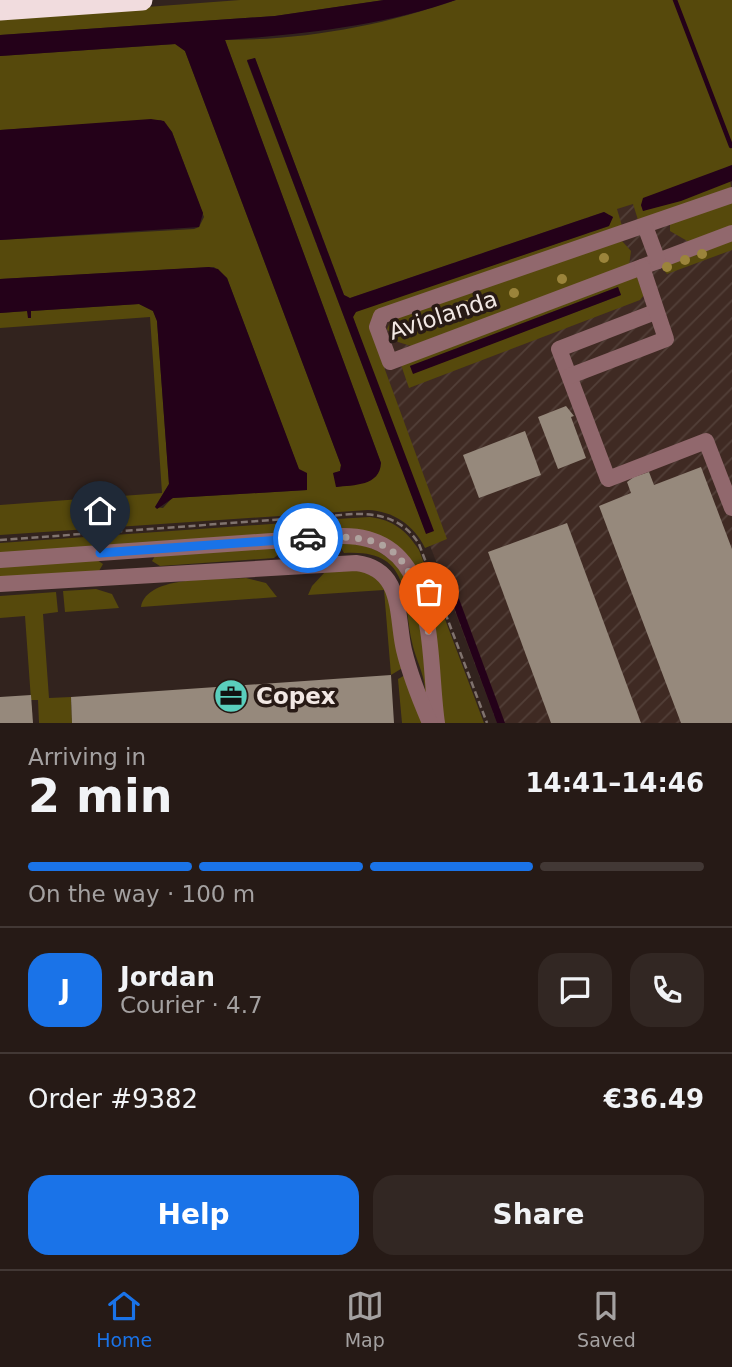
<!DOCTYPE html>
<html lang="en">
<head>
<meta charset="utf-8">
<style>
	body { margin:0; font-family:"DejaVu Sans",sans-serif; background:#322723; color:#f1f3f6; height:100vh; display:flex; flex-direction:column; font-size:26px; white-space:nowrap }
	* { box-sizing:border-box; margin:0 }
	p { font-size:23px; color:#a4a1a1 }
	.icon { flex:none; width:38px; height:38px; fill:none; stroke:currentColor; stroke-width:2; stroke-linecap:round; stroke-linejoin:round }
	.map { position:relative; height:723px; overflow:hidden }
	.sheet { display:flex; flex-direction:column; background:#261a16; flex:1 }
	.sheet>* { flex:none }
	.pin { position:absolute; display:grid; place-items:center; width:60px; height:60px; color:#fff; margin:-72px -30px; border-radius:50% 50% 50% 0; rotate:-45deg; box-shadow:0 0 7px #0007 }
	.pin .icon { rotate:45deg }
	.courier { position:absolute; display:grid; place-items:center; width:70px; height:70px; margin:-35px; border:5px solid #1a73e8; border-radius:50%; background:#fff; color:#222; box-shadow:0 2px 9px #0007 }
	.overview em { font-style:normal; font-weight:600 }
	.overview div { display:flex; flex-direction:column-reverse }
	.overview { display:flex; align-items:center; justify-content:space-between; height:119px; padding:0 28px }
	h1 { font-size:46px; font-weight:600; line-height:52px }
	.bar { display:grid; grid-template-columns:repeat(4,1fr); gap:10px 7px; align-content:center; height:84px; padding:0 28px }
	.bar i { height:9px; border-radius:5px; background:#423835 }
	.bar .current { background:#1a73e8 }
	.bar p { grid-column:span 4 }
	.line { display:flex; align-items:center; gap:18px; padding:0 28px; border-top:2px solid #423835 }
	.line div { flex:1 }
	.round { display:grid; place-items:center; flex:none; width:74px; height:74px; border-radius:21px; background:#322723 }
	.action { display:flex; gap:14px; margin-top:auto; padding:14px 28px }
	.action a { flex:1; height:80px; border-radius:21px; background:#1a73e8; color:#fff; font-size:28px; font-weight:600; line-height:80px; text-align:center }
	.action a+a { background:#322723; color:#f1f3f6 }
	.tabs { display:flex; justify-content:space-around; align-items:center; height:98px; border-top:2px solid #423835; background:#261a16; font-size:19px; color:#a4a1a1 }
	.tabs a { display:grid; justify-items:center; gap:4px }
	.tabs .current { color:#1a73e8 }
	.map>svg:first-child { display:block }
</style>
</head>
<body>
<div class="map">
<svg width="732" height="723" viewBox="0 0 732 723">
	<defs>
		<pattern id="industrial-furrows" width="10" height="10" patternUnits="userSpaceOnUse" patternTransform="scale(1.75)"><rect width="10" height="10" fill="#3f2a23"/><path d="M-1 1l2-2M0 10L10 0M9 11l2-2" fill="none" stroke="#523f38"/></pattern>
	</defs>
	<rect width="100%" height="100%" fill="#32231e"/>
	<polygon fill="url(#industrial-furrows)" points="456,0 732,0 732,723 497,723 308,222 402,17"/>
	<g fill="#56490c" fill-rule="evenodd">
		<polygon points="240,0 384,0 275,16 0,35 0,18"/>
		<path d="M456 0H732V165L641 205 643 211 730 181 732 191 638 220 633 204 617 209 622 226 373 316 369 326 447 539 425 548C414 525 393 511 368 510L0 535V505L162 493 150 317 0 328V313L27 311 31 317V311L139 304 153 311 157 321 169 484 155 507 163 508 172 498 307 490V474L299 470 227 278 214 267 0 279V240L194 229 199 227 204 217 172 132 161 120 0 130V56L176 44 185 51 341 465 340 471 334 473 337 487 381 463 225 40C303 40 383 26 456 0ZM255 58 344 295 350 298 604 212 613 217 609 226 356 311 353 317 426 533 247 61Z"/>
		<polygon points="732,198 732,229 689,242 670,231 670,222"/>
		<polygon points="732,237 732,250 667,274 659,264"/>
		<polygon points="622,241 631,251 629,266 411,346 398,342 387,329 393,316"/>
		<path d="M636 274 644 295 640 300 409 388 400 362ZM618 287 621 295 413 373 410 366Z"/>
		<path d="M370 517C393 520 406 530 419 550L484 723H443L424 598 377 535 360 530 337 529 336 519Z"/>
		<polygon points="285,523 286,533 0,554 0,543"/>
		<path d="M344 543C427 546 422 642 431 705L425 699C427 677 416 662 412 642 402 594 411 549 344 553L340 546Z"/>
		<polygon points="274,548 279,554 274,558 160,566 152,561 155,556"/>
		<polygon points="97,560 103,564 99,571 0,578 0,567"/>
		<polygon points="366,570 386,587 404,667 391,675 384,590 308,595 312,586 325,572"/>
		<path d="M246 578 266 583 277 597 141 607C147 574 219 580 246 578Z"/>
		<polygon points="96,589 112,594 119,608 65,612 63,591"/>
		<polygon points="56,592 58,612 43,614 49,698 71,697 72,723 39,723 38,700 31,700 25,616 0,618 0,596"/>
		<polygon points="407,674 425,723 402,723 398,679"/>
	</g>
	<g fill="#240119">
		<path d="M384 0H456C381 26 304 34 225 40L381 463C380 486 354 485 336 487L333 473 340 471 341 465 185 51 175 44 0 56V35L275 16Z"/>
		<polygon points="255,58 344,295 350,298 604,212 613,217 609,226 356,312 353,317 434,531 426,534 247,60"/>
		<polygon points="151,119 164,121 172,132 203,213 199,227 0,240 0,130"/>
		<polygon points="732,165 732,181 681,201 643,211 641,205 643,198"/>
		<polygon points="209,267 218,269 227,278 299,469 307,473 307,490 173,498 157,509 155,507 169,484 157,321 153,311 139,304 31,311 31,318 28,318 27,311 0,313 0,279"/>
		<polygon points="618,287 621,295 413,374 410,366"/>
		<polygon points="455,588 505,723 497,723 448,591"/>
	</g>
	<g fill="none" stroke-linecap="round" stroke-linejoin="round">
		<polyline stroke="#240119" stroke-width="4.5" points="675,0 731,146"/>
	</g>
	<g fill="#96897c">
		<polygon points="566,406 574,416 571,417 586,458 558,469 538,417"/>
		<polygon points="525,431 541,475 479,498 463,455"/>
		<polygon points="701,467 732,549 732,723 681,723 599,506 631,493 627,482 634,477 649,472 654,485"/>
		<polygon points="567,523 641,723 551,723 488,552"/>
		<polygon points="391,675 394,723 72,723 71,697"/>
		<polygon points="31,695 33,723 0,723 0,697"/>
	</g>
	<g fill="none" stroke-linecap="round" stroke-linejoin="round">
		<path stroke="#80736e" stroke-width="2.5" stroke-dasharray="7 3.5" stroke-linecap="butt" d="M0 540 354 514C381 513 404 520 419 544L487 723"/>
		<g stroke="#91686d" stroke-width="16">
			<polyline points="732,195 381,316 377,327 390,362 732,233"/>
			<polyline points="645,226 658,261"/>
			<polyline points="655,312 559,349 608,479 706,441 732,508"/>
			<polyline points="570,376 666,339 642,267"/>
			<path d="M0 560 342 536C441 535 427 657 437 723"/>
			<path d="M0 584 356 563C404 569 396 616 404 650 410 675 420 700 430 723"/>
		</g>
		<polyline stroke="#f1dcde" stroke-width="21" points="0,10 142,0"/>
	</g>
	<g fill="#9b843b">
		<circle cx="702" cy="254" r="5"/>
		<circle cx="604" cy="258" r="5"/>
		<circle cx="685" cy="260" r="5"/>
		<circle cx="667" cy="267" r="5"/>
		<circle cx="562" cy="279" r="5"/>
		<circle cx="514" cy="293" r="5"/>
		<circle cx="466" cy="305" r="5"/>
	</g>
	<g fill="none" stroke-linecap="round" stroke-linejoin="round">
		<path stroke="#afa39f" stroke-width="7" stroke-dasharray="0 12.6" d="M308 538C398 532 408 552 429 634"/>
		<polyline stroke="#1a73e8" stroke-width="9" points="100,553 308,538"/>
	</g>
	<defs>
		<g id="office-disc" transform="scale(1.75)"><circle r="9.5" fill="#5acebd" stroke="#281a15"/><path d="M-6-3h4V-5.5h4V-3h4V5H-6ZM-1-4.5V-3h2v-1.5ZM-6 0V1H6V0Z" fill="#111"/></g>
	</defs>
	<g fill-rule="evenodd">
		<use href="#office-disc" x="231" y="696"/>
	</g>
	<g text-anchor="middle" stroke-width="7" stroke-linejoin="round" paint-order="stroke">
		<g font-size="23" fill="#f2e8e4" stroke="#281a15">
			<text transform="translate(443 315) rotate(-18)" y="8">Aviolanda</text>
		</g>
		<g font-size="23" font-weight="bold" fill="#f2e8e4" stroke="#281a15" text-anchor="start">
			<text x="256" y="704">Copex</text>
		</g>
	</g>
</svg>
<div class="pin" style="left:429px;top:634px;background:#ea580c"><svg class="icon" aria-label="bag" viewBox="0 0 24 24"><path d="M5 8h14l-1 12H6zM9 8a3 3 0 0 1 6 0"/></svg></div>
<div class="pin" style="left:100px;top:553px;background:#1f2937"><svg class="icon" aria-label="home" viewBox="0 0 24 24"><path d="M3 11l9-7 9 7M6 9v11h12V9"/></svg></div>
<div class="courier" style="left:308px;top:538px"><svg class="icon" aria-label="car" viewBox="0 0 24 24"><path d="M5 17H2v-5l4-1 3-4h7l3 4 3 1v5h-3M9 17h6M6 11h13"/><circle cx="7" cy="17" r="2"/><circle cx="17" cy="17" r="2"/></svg></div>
</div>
<section class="sheet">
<div class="overview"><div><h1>2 min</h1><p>Arriving in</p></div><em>14:41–14:46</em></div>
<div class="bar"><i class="current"></i><i class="current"></i><i class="current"></i><i></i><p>On the way · 100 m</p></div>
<div class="line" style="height:126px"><b class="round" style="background:#1a73e8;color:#fff">J</b><div><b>Jordan</b><p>Courier · 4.7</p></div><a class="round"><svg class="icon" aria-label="chat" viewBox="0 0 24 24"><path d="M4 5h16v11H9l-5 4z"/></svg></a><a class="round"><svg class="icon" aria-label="phone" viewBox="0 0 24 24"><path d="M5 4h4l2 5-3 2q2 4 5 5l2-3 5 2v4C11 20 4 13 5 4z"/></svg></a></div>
<div class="line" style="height:91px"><div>Order #9382</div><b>€36.49</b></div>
<div class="action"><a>Help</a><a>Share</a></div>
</section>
<nav class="tabs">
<a class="current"><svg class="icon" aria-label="home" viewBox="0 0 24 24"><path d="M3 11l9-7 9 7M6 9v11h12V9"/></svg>Home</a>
<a><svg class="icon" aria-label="map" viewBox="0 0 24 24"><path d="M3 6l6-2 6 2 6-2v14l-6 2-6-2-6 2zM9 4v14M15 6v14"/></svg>Map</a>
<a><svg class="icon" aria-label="saved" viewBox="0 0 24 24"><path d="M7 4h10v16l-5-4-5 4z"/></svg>Saved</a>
</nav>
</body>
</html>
